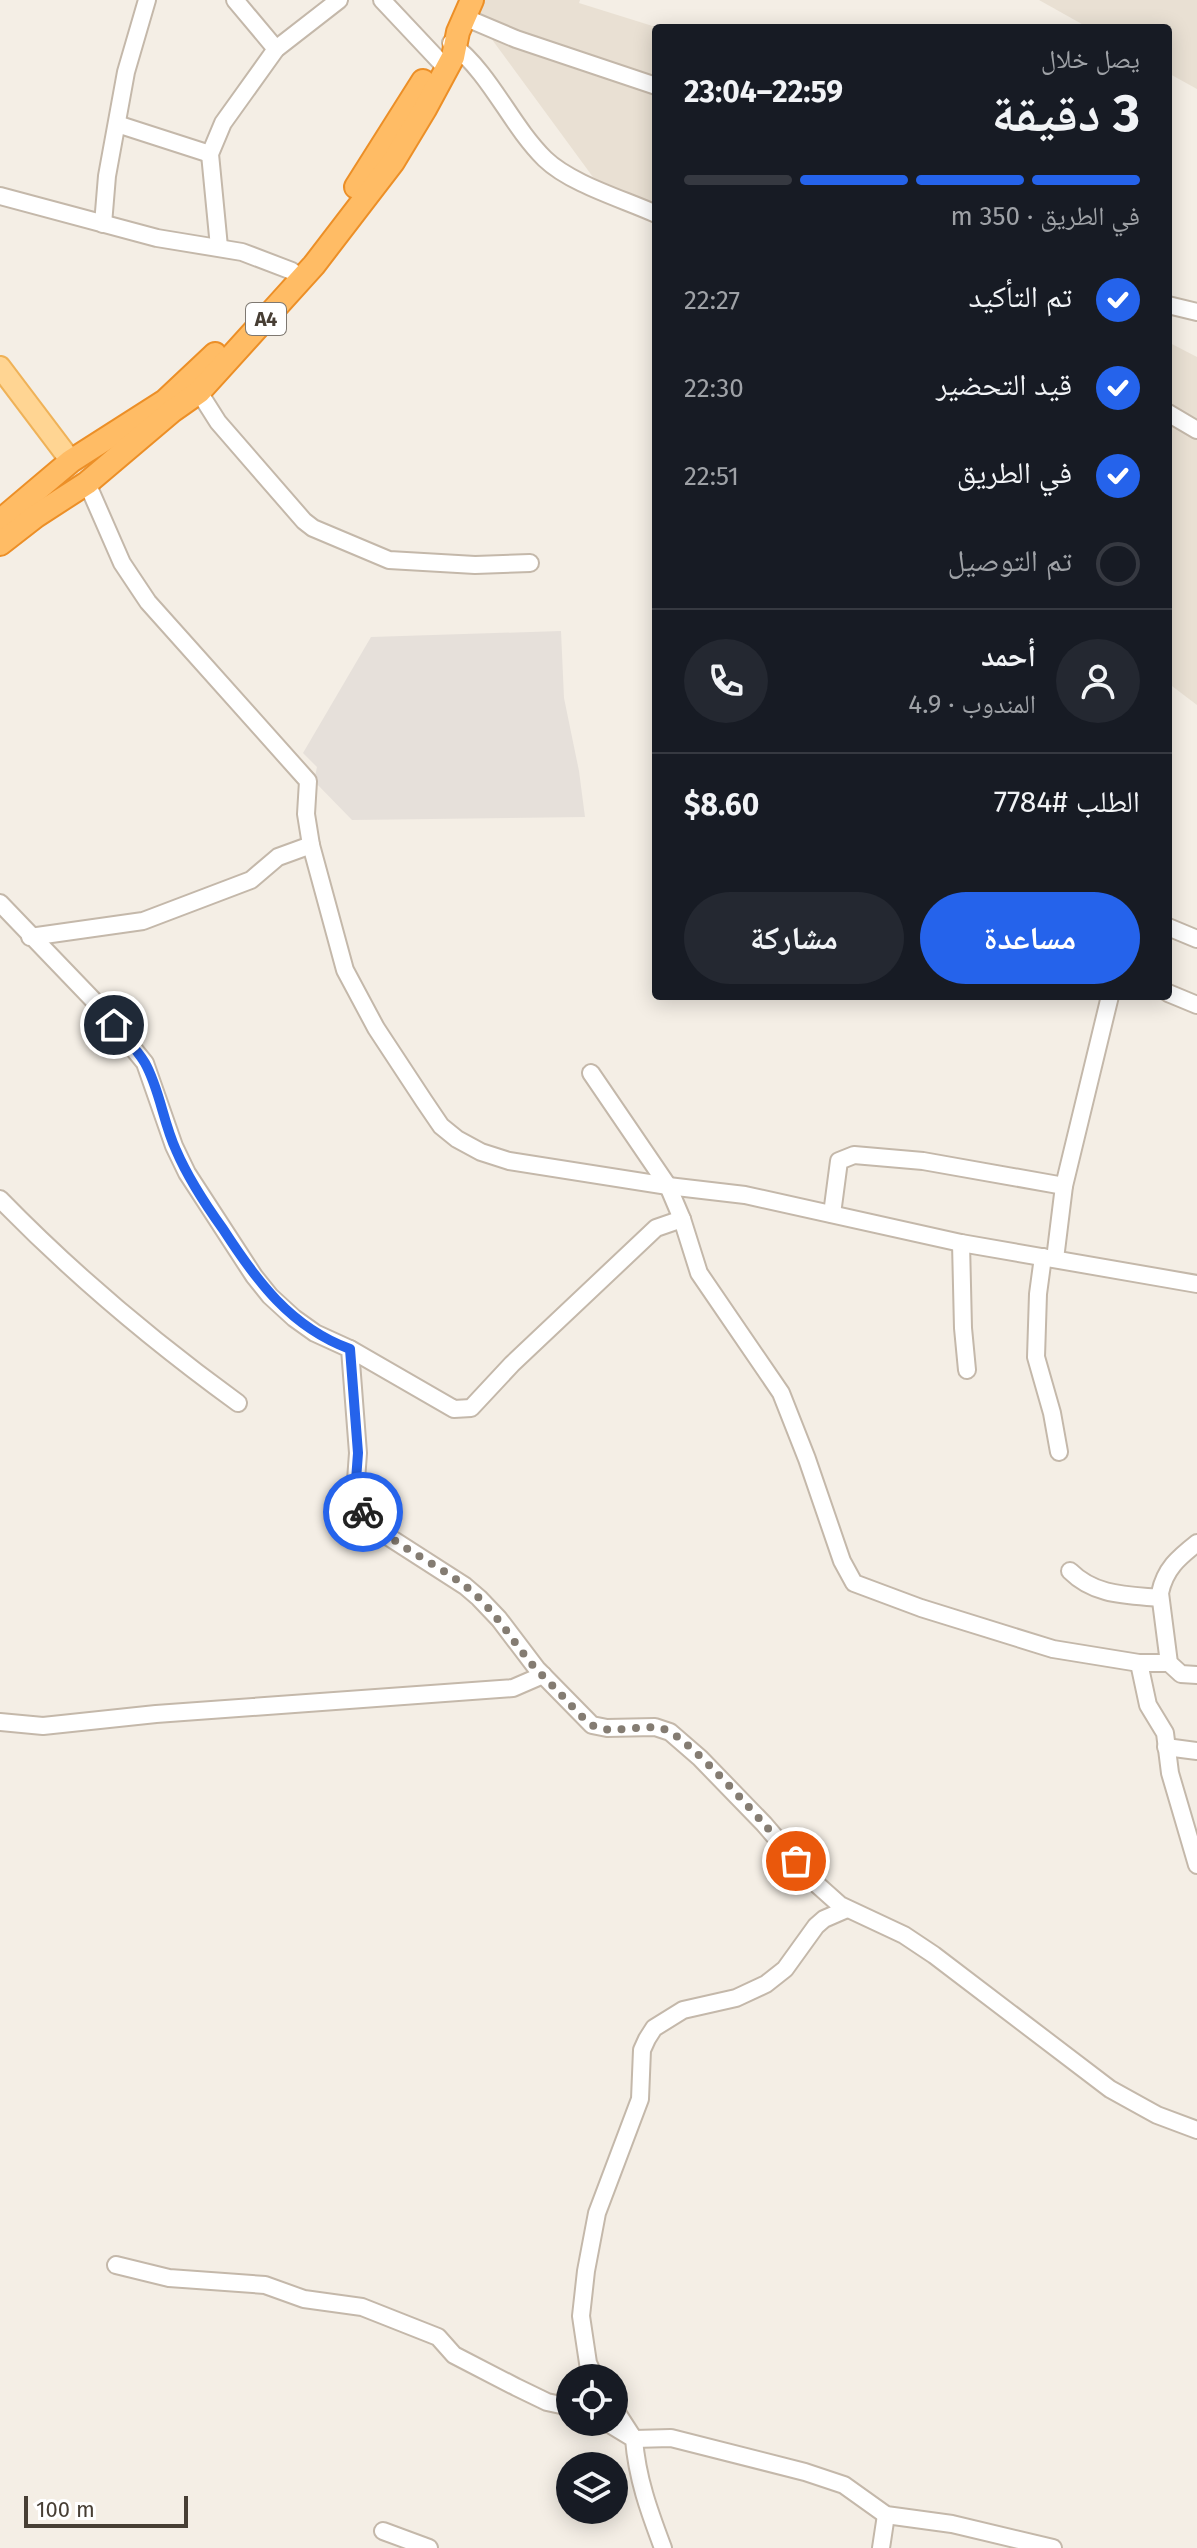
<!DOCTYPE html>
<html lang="ar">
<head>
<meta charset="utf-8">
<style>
	body { margin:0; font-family:"Fira Sans","Noto Naskh Arabic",sans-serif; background:#242831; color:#f1f3f6; direction:rtl; height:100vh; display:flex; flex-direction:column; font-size:30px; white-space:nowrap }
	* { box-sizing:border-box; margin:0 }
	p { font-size:26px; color:#9ea1a6 }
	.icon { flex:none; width:44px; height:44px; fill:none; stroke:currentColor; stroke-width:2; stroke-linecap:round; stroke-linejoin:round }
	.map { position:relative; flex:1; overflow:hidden; direction:ltr }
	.sheet { position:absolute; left:652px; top:24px; width:520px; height:976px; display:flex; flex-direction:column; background:#171b24; border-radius:8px; box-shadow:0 4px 20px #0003; direction:rtl }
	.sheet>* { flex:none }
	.tools { position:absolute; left:556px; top:2364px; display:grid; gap:16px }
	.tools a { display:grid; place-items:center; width:72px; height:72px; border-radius:50%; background:#171b24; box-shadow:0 4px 20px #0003; font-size:40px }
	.scale { position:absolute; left:24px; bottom:20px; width:164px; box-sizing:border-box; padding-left:8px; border:4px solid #473e34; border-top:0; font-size:22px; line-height:28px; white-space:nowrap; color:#473e34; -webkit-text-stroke:6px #fff; paint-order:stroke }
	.pin { position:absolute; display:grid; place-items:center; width:68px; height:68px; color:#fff; margin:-34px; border:4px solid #fff; border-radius:50%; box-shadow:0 2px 8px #0007 }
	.courier { position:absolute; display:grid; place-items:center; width:80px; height:80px; margin:-40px; border:6px solid #2563eb; border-radius:50%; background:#fff; color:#222; box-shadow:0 2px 10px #0007 }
	.headline em { font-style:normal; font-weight:700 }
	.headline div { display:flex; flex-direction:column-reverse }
	.headline { display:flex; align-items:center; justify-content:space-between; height:136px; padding:0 32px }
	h1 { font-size:52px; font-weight:700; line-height:60px }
	.bar { display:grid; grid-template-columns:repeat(4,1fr); gap:12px 8px; align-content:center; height:96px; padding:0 32px }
	.bar i { height:10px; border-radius:6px; background:#363941 }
	.bar .selected { background:#2563eb }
	.bar p { grid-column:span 4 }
	.line { display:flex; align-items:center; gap:20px; padding:0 32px; border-top:2px solid #363941 }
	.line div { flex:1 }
	.round { display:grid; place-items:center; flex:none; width:84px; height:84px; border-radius:42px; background:#242831 }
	ol { padding:0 32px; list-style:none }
	li { display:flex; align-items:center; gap:24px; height:88px }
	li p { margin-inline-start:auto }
	li .icon { padding:8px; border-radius:50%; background:#2563eb; color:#fff; stroke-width:4 }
	li:last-child { color:#9ea1a6 }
	li i { width:44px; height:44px; border:4px solid #363941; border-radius:50% }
	.primary-button { display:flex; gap:16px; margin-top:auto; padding:16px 32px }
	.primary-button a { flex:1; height:92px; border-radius:48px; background:#2563eb; color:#fff; font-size:32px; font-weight:700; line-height:92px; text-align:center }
	.primary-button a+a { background:#242831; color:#f1f3f6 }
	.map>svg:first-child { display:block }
</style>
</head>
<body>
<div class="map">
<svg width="1197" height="2548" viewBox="0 0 1197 2548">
	<rect width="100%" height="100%" fill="#f4eee5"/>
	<g fill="#e9e0d3">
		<polygon points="463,0 580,0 579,3 659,28 656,28 656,205 601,188"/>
		<polygon points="1039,0 1197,0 1197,89 1168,73 1168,28 1089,28"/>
		<polygon points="1168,342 1197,357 1197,705 1168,683"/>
	</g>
	<polygon fill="#e6e0da" points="561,631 564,698 579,771 585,817 352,820 314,781 317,767 303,753 371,637"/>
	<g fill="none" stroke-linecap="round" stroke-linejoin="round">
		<g stroke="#c4b8aa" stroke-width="20">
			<g id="minor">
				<polyline points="235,0 276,49"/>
				<polyline points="382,0 446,68"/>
				<polyline points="464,17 516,39 656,86"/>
				<path d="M451 43C492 75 509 123 545 159 571 184 623 199 656 214"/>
				<polyline points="117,124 210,154"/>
				<polyline points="0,196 157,238 242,252 292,271"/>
				<polyline points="103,224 107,176 126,72 147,0"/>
				<polyline points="219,247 210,154 223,123 276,49 339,0"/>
				<polyline points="1168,305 1197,312"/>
				<polyline points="199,392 218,422 304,521 313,528 389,560 475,565 530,563"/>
				<polyline points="1168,413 1197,430"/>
				<polyline points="87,483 122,563 148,602 308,781 306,814 311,845 345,970 376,1028 424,1101 441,1126 457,1139 481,1152 509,1161 668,1186 745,1195 961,1243 1197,1284"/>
				<polyline points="0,903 97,1004 145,1063 174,1146 187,1173 254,1276 270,1296 294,1318 315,1333 350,1349 358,1453 355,1494 359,1507 381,1532 465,1586 479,1598 499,1619 537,1669 592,1725 607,1728 655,1727 670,1732 700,1758 764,1824 812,1880 840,1905 904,1935 934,1955 1110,2089 1157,2115 1197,2130"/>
				<polyline points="1168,927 1197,939"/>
				<polyline points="30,937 143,921 251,880 278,857 311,845"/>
				<polyline points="1168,993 1197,1005"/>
				<polyline points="591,1073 668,1186 682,1219 699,1273 781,1393 807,1459 842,1561 854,1583 921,1608 1053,1649 1139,1663 1169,1663"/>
				<path d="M0 1199C72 1273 154 1342 238 1403"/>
				<polyline points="832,1214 839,1161 854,1155 923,1161 1064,1186"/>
				<polyline points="961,1243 963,1328 967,1370"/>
				<polyline points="1043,1257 1038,1294 1036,1357 1052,1413 1059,1452"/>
				<polyline points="1055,1259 1064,1186 1110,996"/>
				<polyline points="350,1349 454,1409 471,1408 512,1364 656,1228 682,1219"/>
				<path d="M1197 1543C1178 1558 1165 1569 1160 1593L1169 1663 1181 1674 1197 1675"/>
				<path d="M1070 1571C1095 1596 1127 1595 1160 1598"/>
				<polyline points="1139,1663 1148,1705 1165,1733 1170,1773 1197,1865"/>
				<polyline points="0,1722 43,1726 156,1714 513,1688 543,1675"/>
				<polyline points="1166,1747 1197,1751"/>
				<polyline points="116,2265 169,2278 265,2285 304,2299 362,2307 438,2337 454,2355 516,2387 547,2402 570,2407"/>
				<polyline points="595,2378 588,2363 581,2316 586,2271 597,2213 640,2099 642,2050 647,2039 654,2028 683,2010 736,1998 766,1984 785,1969 816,1926 824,1919 847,1909"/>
				<polyline points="614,2408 634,2439 671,2438 805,2472 844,2485 886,2515 952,2524 1053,2548"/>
				<path d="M606 2422 634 2439C637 2478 649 2511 663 2548"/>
				<polyline points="383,2531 429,2548"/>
				<polyline points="881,2548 886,2515"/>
			</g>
		</g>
		<g stroke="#efb258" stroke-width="24">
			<polyline id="major" points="0,367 71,461"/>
		</g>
		<g stroke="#ec8f27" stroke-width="26">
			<g id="highway">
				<polyline points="356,187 423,81"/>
				<polyline points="0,521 71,461 165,401 215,354"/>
				<polyline points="0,544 36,516 87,483 172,411 199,392 314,265 393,162 425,109 453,57 458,32 472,0"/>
			</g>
		</g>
		<use href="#minor" stroke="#fff" stroke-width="16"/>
		<use href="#major" stroke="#ffd593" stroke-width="20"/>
		<use href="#highway" stroke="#ffbc65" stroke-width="22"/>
	</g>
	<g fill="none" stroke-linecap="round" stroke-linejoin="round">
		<path stroke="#847c72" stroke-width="8" stroke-dasharray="0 14.4" d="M363 1512C395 1550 444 1564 479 1598 501 1620 516 1646 536 1669 546 1679 556 1689 566 1700 574 1708 582 1718 592 1725 608 1736 644 1723 664 1729 692 1739 774 1835 796 1861"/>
		<path stroke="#2563eb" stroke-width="10" d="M114 1025C124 1037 137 1049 145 1063 160 1090 163 1122 176 1150 188 1178 205 1204 223 1229 256 1280 290 1327 350 1349L358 1453 355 1494 363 1512"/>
	</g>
	<g text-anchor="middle" stroke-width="6" stroke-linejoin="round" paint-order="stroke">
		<rect fill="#fff" stroke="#7e7871" stroke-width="2" x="246" y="303" width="40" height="32" rx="6"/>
		<g font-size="20" font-weight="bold" fill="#473e34">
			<text x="266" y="326">A4</text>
		</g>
	</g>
</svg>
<div class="tools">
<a><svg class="icon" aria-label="locate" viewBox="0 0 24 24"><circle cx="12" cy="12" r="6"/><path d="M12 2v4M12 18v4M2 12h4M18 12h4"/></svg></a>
<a><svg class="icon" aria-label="layers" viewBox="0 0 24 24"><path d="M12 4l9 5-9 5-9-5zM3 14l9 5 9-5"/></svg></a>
</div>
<div class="scale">100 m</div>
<div class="pin" style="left:796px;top:1861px;background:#ea580c"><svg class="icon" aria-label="bag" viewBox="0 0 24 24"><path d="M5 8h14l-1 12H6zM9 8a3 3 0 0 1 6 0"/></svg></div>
<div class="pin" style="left:114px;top:1025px;background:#1f2937"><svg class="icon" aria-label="home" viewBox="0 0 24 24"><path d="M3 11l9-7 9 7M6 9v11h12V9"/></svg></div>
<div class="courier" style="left:363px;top:1512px"><svg class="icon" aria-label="bike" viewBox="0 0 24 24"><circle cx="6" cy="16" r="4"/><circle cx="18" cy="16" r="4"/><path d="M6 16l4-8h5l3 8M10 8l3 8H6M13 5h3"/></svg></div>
<section class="sheet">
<div class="headline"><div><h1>3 دقيقة</h1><p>يصل خلال</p></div><em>22:59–23:04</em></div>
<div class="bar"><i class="selected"></i><i class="selected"></i><i class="selected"></i><i></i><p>في الطريق · 350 m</p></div>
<ol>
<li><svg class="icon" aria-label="check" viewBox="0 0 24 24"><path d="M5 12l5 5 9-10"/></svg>تم التأكيد<p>22:27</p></li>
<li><svg class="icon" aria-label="check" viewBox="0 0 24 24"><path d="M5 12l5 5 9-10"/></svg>قيد التحضير<p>22:30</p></li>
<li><svg class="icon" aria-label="check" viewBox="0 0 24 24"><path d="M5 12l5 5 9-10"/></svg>في الطريق<p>22:51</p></li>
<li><i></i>تم التوصيل</li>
</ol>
<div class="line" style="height:144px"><a class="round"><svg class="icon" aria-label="person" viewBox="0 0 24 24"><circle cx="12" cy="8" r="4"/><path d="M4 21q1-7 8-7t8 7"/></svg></a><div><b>أحمد</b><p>المندوب · 4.9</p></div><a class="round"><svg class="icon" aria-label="phone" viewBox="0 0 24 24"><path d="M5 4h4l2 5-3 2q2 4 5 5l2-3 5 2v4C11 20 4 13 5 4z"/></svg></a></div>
<div class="line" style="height:104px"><div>الطلب #7784</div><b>$8.60</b></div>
<div class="primary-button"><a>مساعدة</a><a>مشاركة</a></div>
</section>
</div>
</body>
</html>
